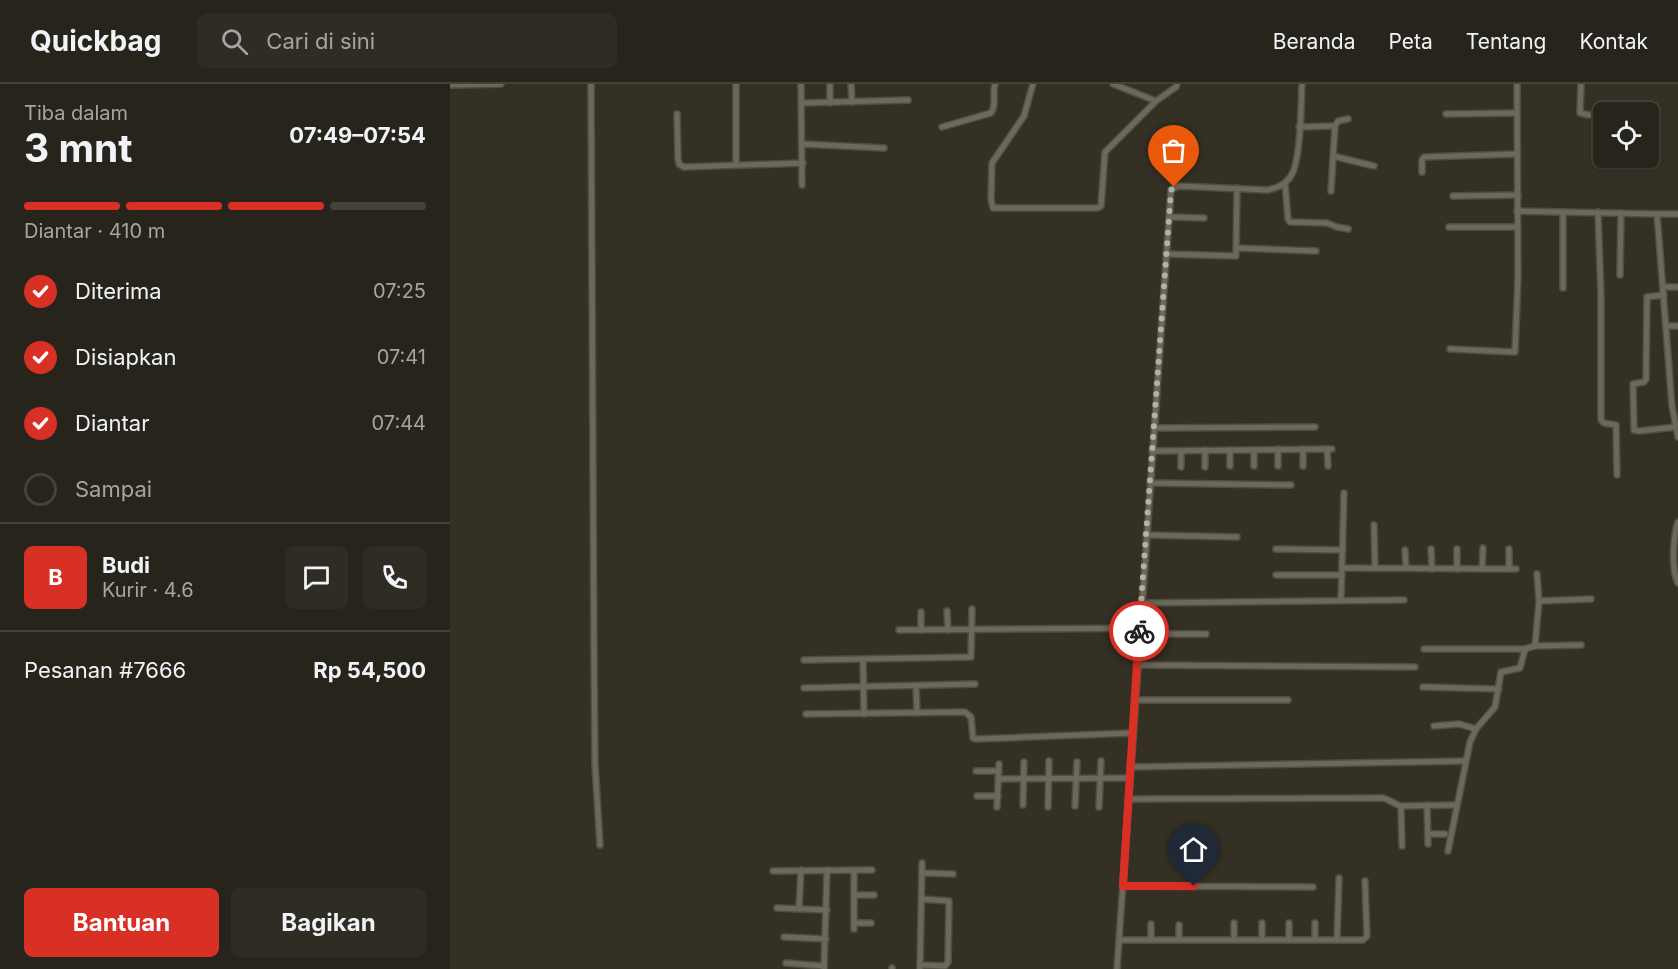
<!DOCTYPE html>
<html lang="id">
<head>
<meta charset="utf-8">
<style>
	body { margin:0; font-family:Inter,sans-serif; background:#2f2c24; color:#f1f3f6; height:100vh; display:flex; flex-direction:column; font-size:22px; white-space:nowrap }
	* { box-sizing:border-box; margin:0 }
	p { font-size:20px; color:#a4a4a3 }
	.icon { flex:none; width:33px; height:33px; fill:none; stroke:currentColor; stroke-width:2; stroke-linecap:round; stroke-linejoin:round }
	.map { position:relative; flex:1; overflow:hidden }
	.drawer { display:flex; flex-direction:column; background:#27241b; width:450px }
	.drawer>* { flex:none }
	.buttons { position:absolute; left:1143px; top:18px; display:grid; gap:12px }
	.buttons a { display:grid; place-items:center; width:66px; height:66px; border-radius:9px; background:#27241b; box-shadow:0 2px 4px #0004,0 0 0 2px #43413a; font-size:30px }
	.pin { position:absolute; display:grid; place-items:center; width:51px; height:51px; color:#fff; margin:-62px -26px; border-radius:50% 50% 50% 0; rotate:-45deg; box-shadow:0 0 6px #0007 }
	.pin .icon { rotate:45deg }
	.courier { position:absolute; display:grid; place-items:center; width:60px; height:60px; margin:-30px; border:4px solid #d93025; border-radius:50%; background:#fff; color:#222; box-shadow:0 2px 8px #0007 }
	.summary em { font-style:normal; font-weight:700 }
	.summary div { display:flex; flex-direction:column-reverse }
	.summary { display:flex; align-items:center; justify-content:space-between; height:102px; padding:0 24px }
	h1 { font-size:39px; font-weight:700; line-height:45px }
	.bar { display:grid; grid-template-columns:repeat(4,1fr); gap:9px 6px; align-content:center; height:72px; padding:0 24px }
	.bar i { height:8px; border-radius:4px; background:#43413a }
	.bar .active { background:#d93025 }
	.bar p { grid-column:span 4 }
	.line { display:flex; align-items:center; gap:15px; padding:0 24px; border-top:2px solid #43413a }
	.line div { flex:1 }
	.round { display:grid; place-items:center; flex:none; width:63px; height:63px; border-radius:9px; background:#2f2c24 }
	ol { padding:0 24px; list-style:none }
	li { display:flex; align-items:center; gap:18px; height:66px }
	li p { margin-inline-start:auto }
	li .icon { padding:6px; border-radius:50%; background:#d93025; color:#fff; stroke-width:4 }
	li:last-child { color:#a4a4a3 }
	li i { width:33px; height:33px; border:3px solid #43413a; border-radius:50% }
	.cta { display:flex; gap:12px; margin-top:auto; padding:12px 24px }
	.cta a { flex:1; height:69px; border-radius:9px; background:#d93025; color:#fff; font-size:24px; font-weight:700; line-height:69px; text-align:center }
	.cta a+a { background:#2f2c24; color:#f1f3f6 }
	header { display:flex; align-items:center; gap:36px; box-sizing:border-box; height:84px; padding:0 30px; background:#27241b; border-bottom:2px solid #43413a }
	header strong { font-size:28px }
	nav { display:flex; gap:33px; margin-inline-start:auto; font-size:21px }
	.search { width:420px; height:54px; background:#2f2c24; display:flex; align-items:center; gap:15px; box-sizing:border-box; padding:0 21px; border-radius:9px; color:#a4a4a3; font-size:22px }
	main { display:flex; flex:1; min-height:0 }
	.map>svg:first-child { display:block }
</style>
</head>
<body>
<header>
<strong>Quickbag</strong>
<div class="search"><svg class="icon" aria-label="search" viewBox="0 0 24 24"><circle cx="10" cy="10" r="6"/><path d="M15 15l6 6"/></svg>Cari di sini</div>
<nav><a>Beranda</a><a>Peta</a><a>Tentang</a><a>Kontak</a></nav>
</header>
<main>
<section class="drawer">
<div class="summary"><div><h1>3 mnt</h1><p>Tiba dalam</p></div><em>07:49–07:54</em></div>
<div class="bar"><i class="active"></i><i class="active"></i><i class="active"></i><i></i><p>Diantar · 410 m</p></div>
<ol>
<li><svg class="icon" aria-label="check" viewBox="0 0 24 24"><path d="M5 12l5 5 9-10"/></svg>Diterima<p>07:25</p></li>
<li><svg class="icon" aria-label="check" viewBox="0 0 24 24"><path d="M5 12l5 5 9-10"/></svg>Disiapkan<p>07:41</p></li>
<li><svg class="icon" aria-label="check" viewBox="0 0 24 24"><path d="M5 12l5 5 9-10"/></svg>Diantar<p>07:44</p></li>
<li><i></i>Sampai</li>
</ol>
<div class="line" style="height:108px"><b class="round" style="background:#d93025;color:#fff">B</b><div><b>Budi</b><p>Kurir · 4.6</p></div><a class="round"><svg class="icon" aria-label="chat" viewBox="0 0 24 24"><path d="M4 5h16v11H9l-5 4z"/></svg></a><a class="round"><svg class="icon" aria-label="phone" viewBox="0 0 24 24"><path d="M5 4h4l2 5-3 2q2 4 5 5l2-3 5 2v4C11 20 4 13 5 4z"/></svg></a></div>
<div class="line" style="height:78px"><div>Pesanan #7666</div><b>Rp 54,500</b></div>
<div class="cta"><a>Bantuan</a><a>Bagikan</a></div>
</section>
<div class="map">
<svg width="1228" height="885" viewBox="0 0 1228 885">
	<rect width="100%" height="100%" fill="#343024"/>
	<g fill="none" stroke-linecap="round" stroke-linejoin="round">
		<g stroke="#504d42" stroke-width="8">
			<g id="minor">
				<polyline points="141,0 144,574 145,680 150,761"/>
				<polyline points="351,0 352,101"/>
				<polyline points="380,0 380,19"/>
				<polyline points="401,0 402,18"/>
				<polyline points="583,0 574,32 542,79 541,115 543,124 648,124 651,122 655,68 706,17 726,3 727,0"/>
				<polyline points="663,0 706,17"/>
				<polyline points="1131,0 1130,29 1139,31"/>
				<polyline points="0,1 51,0"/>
				<polyline points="351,19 458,16"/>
				<polyline points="227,30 228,75 229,80 234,83 353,79"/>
				<polyline points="996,30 1067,29"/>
				<path d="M492 43 541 29C547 21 542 9 545 0"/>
				<polyline points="849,43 885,42"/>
				<polyline points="353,60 434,64"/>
				<polyline points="883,72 924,82"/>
				<polyline points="286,80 286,0"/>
				<polyline points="972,88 972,76 974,73 1066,70"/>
				<polyline points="835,99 838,135 840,138 877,139 887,143 898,145"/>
				<polyline points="881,107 885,42 888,37 898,35"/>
				<polyline points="1003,112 1068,111"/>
				<polyline points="1067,127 1207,130 1222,322 1228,353"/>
				<polyline points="1113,128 1113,204"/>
				<polyline points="1148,128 1151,213 1151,336 1154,339 1166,341 1167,391"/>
				<polyline points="1207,130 1228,130"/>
				<polyline points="719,133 754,134"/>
				<polyline points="999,143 1067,143"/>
				<polyline points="787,164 866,167"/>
				<polyline points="716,170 786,172 787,104"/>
				<polyline points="1170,191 1171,129"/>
				<polyline points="1214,203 1228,203"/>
				<polyline points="1214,211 1197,213 1196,295 1194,298 1183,300 1184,343 1184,346 1189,347 1226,343"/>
				<polyline points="1217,242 1228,242"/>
				<polyline points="1000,265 1065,268 1068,193 1067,0"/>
				<polyline points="704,344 865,343"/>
				<polyline points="828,365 828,382"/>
				<polyline points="853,365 853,382"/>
				<polyline points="877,365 878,382"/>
				<polyline points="755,366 755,383"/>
				<polyline points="780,366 780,382"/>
				<polyline points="804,366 804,382"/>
				<polyline points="702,367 882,365"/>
				<polyline points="731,367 731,383"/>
				<polyline points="700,399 841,401"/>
				<path d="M1228 438C1223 453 1221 485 1228 499"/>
				<polyline points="924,441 925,484"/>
				<polyline points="696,451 787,453"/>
				<polyline points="826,465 893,466"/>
				<polyline points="981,465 982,485"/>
				<polyline points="1007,465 1007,485"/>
				<polyline points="1059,465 1059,485"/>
				<polyline points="955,466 956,484"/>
				<polyline points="892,484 1066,485"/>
				<polyline points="1032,485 1033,464"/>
				<polyline points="826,491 892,491"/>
				<polyline points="891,516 894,409"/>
				<polyline points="1089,517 1141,515"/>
				<polyline points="691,519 954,516"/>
				<polyline points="497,527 498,546"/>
				<polyline points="449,546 713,544 717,550 756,550"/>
				<polyline points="471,546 471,528"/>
				<polyline points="1085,562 1131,561"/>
				<polyline points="974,565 1075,565 1085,562 1089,517 1087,490"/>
				<polyline points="413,575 414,630"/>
				<polyline points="354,576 521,573 522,525"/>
				<polyline points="687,581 965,583"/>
				<polyline points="466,602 467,629"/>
				<polyline points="973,603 1049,605"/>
				<polyline points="354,604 525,600"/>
				<polyline points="685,616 838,616"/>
				<polyline points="356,630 515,628 521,633 523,654 526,655 683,649"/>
				<polyline points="984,642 1009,640 1026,645"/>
				<polyline points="680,683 1016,677"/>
				<polyline points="526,687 549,687"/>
				<polyline points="548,695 680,694"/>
				<polyline points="527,712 548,712"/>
				<path d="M678 715 933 714C940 716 944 720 951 722L1006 721"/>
				<polyline points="573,721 574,678"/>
				<polyline points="977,721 978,760"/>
				<polyline points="625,722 627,678"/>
				<polyline points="951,722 952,762"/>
				<polyline points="547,723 549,680"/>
				<polyline points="598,723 599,677"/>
				<polyline points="649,723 651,677"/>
				<polyline points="978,750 995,750"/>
				<polyline points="998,767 1020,658 1026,645 1045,623 1051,588 1070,584 1075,565"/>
				<polyline points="323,787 422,786"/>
				<polyline points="472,789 503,790"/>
				<polyline points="673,802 863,803"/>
				<polyline points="404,811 424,811"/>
				<polyline points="327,824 377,826"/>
				<polyline points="349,825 351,786"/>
				<polyline points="404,839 421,839"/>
				<polyline points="784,839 784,856"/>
				<polyline points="812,839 812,856"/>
				<polyline points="701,840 701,856"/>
				<polyline points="404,845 404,786"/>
				<polyline points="334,853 376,855"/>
				<polyline points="669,856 913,856 917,852 915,797"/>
				<polyline points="729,856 729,841"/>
				<polyline points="839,856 839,839"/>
				<polyline points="865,856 865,839"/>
				<polyline points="887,856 889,794"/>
				<polyline points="336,879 374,882"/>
				<polyline points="470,881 495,882 498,878 499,817 472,815"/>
				<polyline points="442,884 442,885"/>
				<polyline points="374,885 377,786"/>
				<polyline points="470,885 472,779"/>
				<path d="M667 885 721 106 728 102 817 106C827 104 835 101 841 92 851 76 851 21 852 0"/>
			</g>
		</g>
		<use href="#minor" stroke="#6c685a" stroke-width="5"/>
	</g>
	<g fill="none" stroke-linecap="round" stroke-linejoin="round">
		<polyline stroke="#b3b0a7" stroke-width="6" stroke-dasharray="0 10.8" points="689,547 721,106 724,103"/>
		<polyline stroke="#d93025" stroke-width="8" points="689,547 673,802 744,802"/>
	</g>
</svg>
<div class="buttons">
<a><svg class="icon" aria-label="locate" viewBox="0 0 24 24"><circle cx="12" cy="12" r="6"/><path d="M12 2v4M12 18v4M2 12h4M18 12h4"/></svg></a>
</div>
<div class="pin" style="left:724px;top:103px;background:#ea580c"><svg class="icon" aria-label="bag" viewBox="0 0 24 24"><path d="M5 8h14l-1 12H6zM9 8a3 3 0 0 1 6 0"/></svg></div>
<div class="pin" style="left:744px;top:802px;background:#1f2937"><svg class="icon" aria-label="home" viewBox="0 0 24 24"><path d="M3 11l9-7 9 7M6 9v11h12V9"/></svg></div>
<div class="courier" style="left:689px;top:547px"><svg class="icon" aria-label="bike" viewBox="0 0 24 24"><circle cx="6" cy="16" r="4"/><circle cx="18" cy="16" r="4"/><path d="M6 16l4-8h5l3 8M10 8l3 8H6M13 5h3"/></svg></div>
</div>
</main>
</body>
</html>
